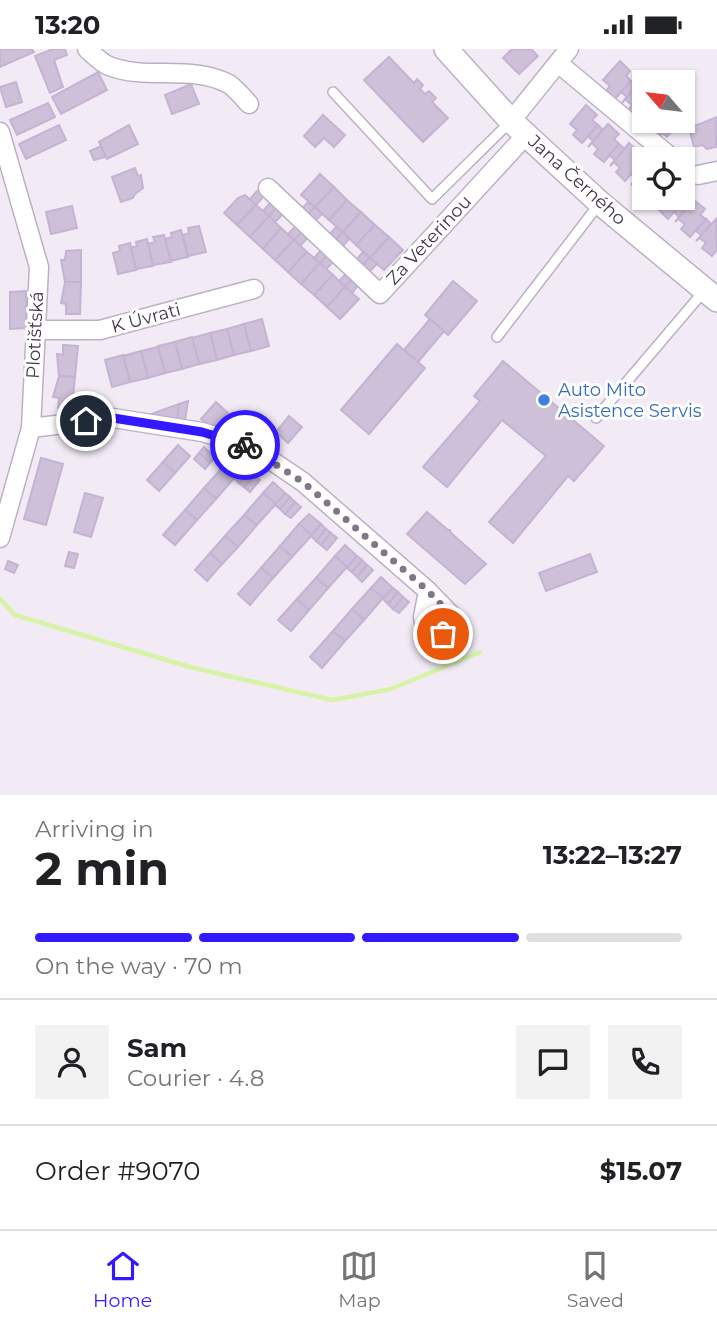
<!DOCTYPE html>
<html lang="en">
<head>
<meta charset="utf-8">
<style>
	body { margin:0; font-family:Montserrat,sans-serif; background:#f2f2f2; color:#202124; height:100vh; display:flex; flex-direction:column; font-size:26px; white-space:nowrap }
	* { box-sizing:border-box; margin:0 }
	p { font-size:23px; color:#757577 }
	.icon { flex:none; width:38px; height:38px; fill:none; stroke:currentColor; stroke-width:2; stroke-linecap:round; stroke-linejoin:round }
	.map { position:relative; height:746px; overflow:hidden }
	.side { display:flex; flex-direction:column; background:#fff; flex:1 }
	.side>* { flex:none }
	.needle { width:46px; rotate:298deg }
	.tools { position:absolute; left:632px; top:21px; display:grid; gap:14px }
	.tools a { display:grid; place-items:center; width:63px; height:63px; border-radius:0px; background:#fff; box-shadow:0 2px 5px #0004; font-size:35px }
	.pin { position:absolute; display:grid; place-items:center; width:60px; height:60px; color:#fff; margin:-30px; border:4px solid #fff; border-radius:50%; box-shadow:0 2px 7px #0007 }
	.courier { position:absolute; display:grid; place-items:center; width:70px; height:70px; margin:-35px; border:5px solid #3319ff; border-radius:50%; background:#fff; color:#222; box-shadow:0 2px 9px #0007 }
	.head em { font-style:normal; font-weight:700 }
	.head div { display:flex; flex-direction:column-reverse }
	.head { display:flex; align-items:center; justify-content:space-between; height:119px; padding:0 35px }
	h1 { font-size:46px; font-weight:700; line-height:52px }
	.bar { display:grid; grid-template-columns:repeat(4,1fr); gap:10px 7px; align-content:center; height:84px; padding:0 35px }
	.bar i { height:9px; border-radius:5px; background:#e0e0e0 }
	.bar .current { background:#3319ff }
	.bar p { grid-column:span 4 }
	.line { display:flex; align-items:center; gap:18px; padding:0 35px; border-top:2px solid #e0e0e0 }
	.line div { flex:1 }
	.round { display:grid; place-items:center; flex:none; width:74px; height:74px; border-radius:0px; background:#f2f2f2 }
	.status { display:flex; justify-content:space-between; align-items:center; height:49px; padding:0 35px; background:#fff; direction:ltr }
	.status svg { height:19px; fill:currentColor }
	.tab-bar { display:flex; justify-content:space-around; align-items:center; height:98px; border-top:2px solid #e0e0e0; background:#fff; font-size:19px; color:#757577 }
	.tab-bar a { display:grid; justify-items:center; gap:4px }
	.tab-bar .current { color:#3319ff }
	.map>svg:first-child { display:block }
</style>
</head>
<body>
<div class="status"><b>13:20</b><svg viewBox="0 0 49 12"><path d="M0 12V9h3v3zM5 12V6h3v6zM10 12V3h3v9zM15 12V0h3v12zM26 1h20v11H26zM47 4h2v5h-2z"/></svg></div>
<div class="map">
<svg width="717" height="746" viewBox="0 0 717 746">
	<rect width="100%" height="100%" fill="#f2ebf6"/>
	<g fill="none" stroke-linecap="round" stroke-linejoin="round">
		<polyline stroke="#d6f3a7" stroke-width="4.5" points="0,550 15,566 190,618 332,651 391,640 480,603"/>
	</g>
	<g fill="#cec0d8" stroke="#c5b3d3" stroke-width="2">
		<polygon points="0,0 32,0 34,3 0,18"/>
		<polygon points="53,0 65,0 67,6 54,11 63,38 50,44 35,7"/>
		<polygon points="512,0 531,0 538,7 519,25 503,9"/>
		<polygon points="389,8 414,34 417,30 423,36 420,40 425,45 429,42 436,49 432,53 448,69 423,93 364,31"/>
		<polygon points="620,12 630,22 626,27 631,32 615,50 606,42 610,37 603,31"/>
		<polygon points="98,23 107,41 61,65 52,48"/>
		<polygon points="641,31 644,34 644,61 637,69 628,61 632,56 625,50 622,54"/>
		<polygon points="631,32 636,37 627,48 621,43"/>
		<polygon points="16,33 22,53 6,58 0,38"/>
		<polygon points="191,35 199,55 172,65 165,46"/>
		<polygon points="48,54 55,68 17,86 10,71"/>
		<polygon points="586,56 597,66 592,71 598,76 582,94 573,86 577,81 570,75"/>
		<polygon points="323,66 345,86 334,98 324,89 315,98 304,87"/>
		<polygon points="717,68 716,98 707,100 702,96 694,98 689,79"/>
		<polygon points="650,72 672,72 659,88 649,79 653,75"/>
		<polygon points="672,72 677,77 667,88 662,84"/>
		<polygon points="608,75 619,85 614,90 619,95 604,113 594,105 598,100 592,94 588,98"/>
		<polygon points="59,76 66,91 26,110 19,95"/>
		<polygon points="129,76 138,95 107,110 99,93"/>
		<polygon points="598,76 603,81 593,92 588,87"/>
		<polygon points="629,94 640,104 636,109 641,114 625,132 616,123 620,119 614,113 610,117"/>
		<polygon points="619,95 625,100 615,111 609,106"/>
		<polygon points="101,97 105,108 94,111 90,102"/>
		<polygon points="641,114 644,121 636,130 631,125"/>
		<polygon points="135,119 138,127 141,126 143,139 135,145 133,149 121,153 112,128"/>
		<polygon points="644,121 644,148 637,142 642,138 635,132 631,136"/>
		<polygon points="320,125 334,138 315,158 301,146"/>
		<polygon points="334,138 347,151 329,171 315,158"/>
		<polygon points="257,142 264,147 256,156 250,150"/>
		<polygon points="245,146 256,156 237,176 224,164 238,149"/>
		<polygon points="658,149 681,149 684,151 668,170 659,161 663,157 657,151 653,154"/>
		<polygon points="347,151 361,163 343,183 329,171"/>
		<polygon points="684,151 689,156 679,168 674,163"/>
		<polygon points="694,151 705,160 700,166 706,170 690,188 681,180 685,175 678,170 675,173"/>
		<polygon points="308,153 315,158 307,167 301,161"/>
		<polygon points="270,154 276,159 269,167 263,162"/>
		<polygon points="256,156 269,167 250,188 237,176"/>
		<polygon points="72,157 77,179 51,185 46,163"/>
		<polygon points="315,158 322,165 314,173 307,167"/>
		<polygon points="276,159 283,165 275,173 269,167"/>
		<polygon points="361,163 375,176 356,196 343,183"/>
		<polygon points="269,167 281,179 263,200 250,188"/>
		<polygon points="706,170 711,175 701,186 696,182"/>
		<polygon points="716,170 717,201 712,207 702,199 706,194 700,189 696,192"/>
		<polygon points="375,176 389,188 370,209 356,196"/>
		<polygon points="199,177 206,203 188,207 183,186 189,184 188,179"/>
		<polygon points="296,177 302,183 294,191 288,185"/>
		<polygon points="336,178 343,183 335,192 329,186"/>
		<polygon points="281,179 294,191 275,211 263,200"/>
		<polygon points="181,181 188,208 170,212 165,190 172,188 171,184"/>
		<polygon points="302,183 308,188 300,197 294,191"/>
		<polygon points="343,183 349,190 342,198 335,192"/>
		<polygon points="164,186 171,213 153,216 148,195 155,193 153,188"/>
		<polygon points="389,188 403,201 384,221 370,209"/>
		<polygon points="147,190 153,217 136,220 130,199 137,197 136,193"/>
		<polygon points="294,191 307,203 288,223 275,211"/>
		<polygon points="130,194 136,221 118,225 113,204 120,202 119,197"/>
		<polygon points="322,200 328,206 320,214 314,209"/>
		<polygon points="81,201 81,233 65,233 61,211 65,211 66,202"/>
		<polygon points="307,203 320,214 301,235 288,223"/>
		<polygon points="363,203 370,209 362,217 356,211"/>
		<polygon points="328,206 334,212 326,220 320,214"/>
		<polygon points="370,209 377,215 369,223 362,217"/>
		<polygon points="320,214 333,226 314,246 301,235"/>
		<polygon points="347,224 353,229 345,238 339,232"/>
		<polygon points="333,226 345,238 327,258 314,246"/>
		<polygon points="353,229 359,235 352,244 345,238"/>
		<polygon points="453,232 477,252 448,286 425,266"/>
		<polygon points="65,233 81,233 80,265 66,265 66,255 61,254"/>
		<polygon points="345,238 359,250 340,270 327,258"/>
		<polygon points="26,242 26,279 10,280 10,243"/>
		<polygon points="262,270 269,297 251,302 244,275"/>
		<polygon points="430,270 444,282 418,313 404,301"/>
		<polygon points="244,275 251,302 234,306 227,280"/>
		<polygon points="227,280 234,306 217,311 210,284"/>
		<polygon points="210,284 217,311 199,315 192,289"/>
		<polygon points="192,288 199,315 182,320 175,293"/>
		<polygon points="175,293 182,320 165,324 158,297"/>
		<polygon points="397,295 425,319 369,385 341,361"/>
		<polygon points="63,296 78,297 75,328 59,327 57,305 63,306"/>
		<polygon points="158,298 165,324 148,329 141,302"/>
		<polygon points="141,302 148,329 130,333 123,307"/>
		<polygon points="123,306 130,333 112,338 105,311"/>
		<polygon points="503,312 604,397 574,432 568,427 513,494 489,473 546,407 502,371 447,438 423,418 480,352 474,347"/>
		<polygon points="59,327 75,328 72,360 58,359 59,349 53,348"/>
		<polygon points="188,352 184,378 176,377 179,355"/>
		<polygon points="216,353 228,364 213,380 201,370"/>
		<polygon points="179,355 176,377 146,367"/>
		<polygon points="289,367 302,378 288,394 276,383"/>
		<polygon points="178,396 190,407 175,424 163,413"/>
		<polygon points="204,398 215,409 210,414 199,404"/>
		<polygon points="199,404 210,414 205,420 194,410"/>
		<polygon points="232,407 245,418 235,428 223,418"/>
		<polygon points="41,409 63,415 46,476 24,470"/>
		<polygon points="163,413 175,424 159,442 147,431"/>
		<polygon points="223,418 235,428 216,450 204,439"/>
		<polygon points="245,418 249,422 239,434 234,429"/>
		<polygon points="249,422 255,427 244,438 239,434"/>
		<polygon points="255,427 260,431 250,443 244,438"/>
		<polygon points="273,433 285,444 276,455 263,444"/>
		<polygon points="204,439 216,450 197,471 185,461"/>
		<polygon points="85,444 103,449 91,488 74,483"/>
		<polygon points="263,444 276,455 257,476 244,466"/>
		<polygon points="285,444 290,448 280,460 275,456"/>
		<polygon points="290,448 295,453 285,465 280,460"/>
		<polygon points="295,453 301,458 291,469 285,465"/>
		<polygon points="185,461 197,471 175,496 163,486"/>
		<polygon points="427,463 448,481 450,481 451,484 486,515 465,535 407,485"/>
		<polygon points="309,465 321,475 312,486 299,475"/>
		<polygon points="244,466 257,476 238,498 225,487"/>
		<polygon points="299,475 312,486 292,508 280,497"/>
		<polygon points="321,475 326,480 316,492 311,487"/>
		<polygon points="326,480 331,484 321,496 316,492"/>
		<polygon points="331,484 337,489 327,501 321,496"/>
		<polygon points="225,487 238,498 222,515 210,504"/>
		<polygon points="345,496 357,507 347,518 335,507"/>
		<polygon points="280,497 292,508 273,529 261,519"/>
		<polygon points="69,503 78,505 74,519 65,517"/>
		<polygon points="210,504 222,515 207,532 195,521"/>
		<polygon points="590,505 597,523 546,542 539,524"/>
		<polygon points="335,507 347,518 328,539 316,529"/>
		<polygon points="357,507 362,511 352,523 347,519"/>
		<polygon points="362,511 367,516 357,528 352,523"/>
		<polygon points="8,512 18,516 14,524 5,520"/>
		<polygon points="367,516 373,521 362,533 357,528"/>
		<polygon points="261,519 273,529 250,556 238,545"/>
		<polygon points="381,528 393,539 383,549 371,539"/>
		<polygon points="316,529 328,539 309,561 297,550"/>
		<polygon points="371,539 383,549 364,571 352,560"/>
		<polygon points="393,539 398,543 388,555 383,550"/>
		<polygon points="398,543 403,548 393,560 388,555"/>
		<polygon points="403,548 409,553 399,564 393,560"/>
		<polygon points="297,550 309,561 291,582 278,571"/>
		<polygon points="352,560 364,571 345,592 333,582"/>
		<polygon points="333,582 345,592 322,619 310,608"/>
	</g>
	<g fill="none" stroke-linecap="round" stroke-linejoin="round">
		<g stroke="#bdb0c5" stroke-width="12">
			<g id="service">
				<polyline points="333,43 432,150 511,72"/>
				<polyline points="497,288 599,155"/>
				<polyline points="596,369 704,242"/>
			</g>
		</g>
		<g stroke="#bdb0c5" stroke-width="21">
			<g id="minor">
				<path d="M87 0C93 5 101 14 109 17 148 32 191 15 229 35 236 40 243 48 249 55"/>
				<polyline points="558,14 673,110"/>
				<polyline points="511,72 569,0"/>
				<polyline points="0,83 39,218 31,379 0,489"/>
				<polyline points="698,126 717,122"/>
				<polyline points="268,139 380,245 526,86"/>
				<polyline points="36,281 100,281 254,240"/>
				<path d="M31 379 113 369 202 383 250 397 303 433 428 542 452 567C450 580 447 584 433 586L425 580 423 568 428 542"/>
			</g>
		</g>
		<g stroke="#bdb0c5" stroke-width="26">
			<polyline id="tertiary" points="446,0 511,72 600,154 717,251"/>
		</g>
		<use href="#service" stroke="#fff" stroke-width="9"/>
		<use href="#minor" stroke="#fff" stroke-width="18"/>
		<use href="#tertiary" stroke="#fff" stroke-width="23"/>
	</g>
	<g fill="none" stroke-linecap="round" stroke-linejoin="round">
		<polyline stroke="#807786" stroke-width="7" stroke-dasharray="0 12.6" points="245,396 303,433 428,542 452,567 450,579 443,585"/>
		<polyline stroke="#3319ff" stroke-width="9" points="86,372 113,369 202,383 245,396"/>
	</g>
	<circle fill="#3f7fe0" stroke="#fff" stroke-width="2.5" cx="544" cy="351" r="7"/>
	<g text-anchor="middle" stroke-width="6" stroke-linejoin="round" paint-order="stroke">
		<g font-size="18" fill="#43384a" stroke="#fff">
			<text transform="translate(577 131) rotate(42)" y="6">Jana Černého</text>
			<text transform="translate(429 191) rotate(-47)" y="6">Za Veterinou</text>
			<text transform="translate(146 269) rotate(-15)" y="6">K Úvrati</text>
			<text transform="translate(35 286) rotate(-87)" y="6">Plotišťská</text>
		</g>
		<g font-size="18" fill="#366cbe" stroke="#fff" text-anchor="start">
			<text x="558" y="347">Auto Mito<tspan x="558" dy="21">Asistence Servis</tspan></text>
		</g>
	</g>
</svg>
<div class="tools">
<a><svg class="needle" viewBox="-14 -14 28 28"><path d="M0-13l5 13h-10z" fill="#e53935"/><path d="M0 13l5-13h-10z" fill="#757577"/></svg></a>
<a><svg class="icon" aria-label="locate" viewBox="0 0 24 24"><circle cx="12" cy="12" r="6"/><path d="M12 2v4M12 18v4M2 12h4M18 12h4"/></svg></a>
</div>
<div class="pin" style="left:443px;top:585px;background:#ea580c"><svg class="icon" aria-label="bag" viewBox="0 0 24 24"><path d="M5 8h14l-1 12H6zM9 8a3 3 0 0 1 6 0"/></svg></div>
<div class="pin" style="left:86px;top:372px;background:#1f2937"><svg class="icon" aria-label="home" viewBox="0 0 24 24"><path d="M3 11l9-7 9 7M6 9v11h12V9"/></svg></div>
<div class="courier" style="left:245px;top:396px"><svg class="icon" aria-label="bike" viewBox="0 0 24 24"><circle cx="6" cy="16" r="4"/><circle cx="18" cy="16" r="4"/><path d="M6 16l4-8h5l3 8M10 8l3 8H6M13 5h3"/></svg></div>
</div>
<section class="side">
<div class="head"><div><h1>2 min</h1><p>Arriving in</p></div><em>13:22–13:27</em></div>
<div class="bar"><i class="current"></i><i class="current"></i><i class="current"></i><i></i><p>On the way · 70 m</p></div>
<div class="line" style="height:126px"><a class="round"><svg class="icon" aria-label="person" viewBox="0 0 24 24"><circle cx="12" cy="8" r="4"/><path d="M4 21q1-7 8-7t8 7"/></svg></a><div><b>Sam</b><p>Courier · 4.8</p></div><a class="round"><svg class="icon" aria-label="chat" viewBox="0 0 24 24"><path d="M4 5h16v11H9l-5 4z"/></svg></a><a class="round"><svg class="icon" aria-label="phone" viewBox="0 0 24 24"><path d="M5 4h4l2 5-3 2q2 4 5 5l2-3 5 2v4C11 20 4 13 5 4z"/></svg></a></div>
<div class="line" style="height:91px"><div>Order #9070</div><b>$15.07</b></div>
</section>
<nav class="tab-bar">
<a class="current"><svg class="icon" aria-label="home" viewBox="0 0 24 24"><path d="M3 11l9-7 9 7M6 9v11h12V9"/></svg>Home</a>
<a><svg class="icon" aria-label="map" viewBox="0 0 24 24"><path d="M3 6l6-2 6 2 6-2v14l-6 2-6-2-6 2zM9 4v14M15 6v14"/></svg>Map</a>
<a><svg class="icon" aria-label="saved" viewBox="0 0 24 24"><path d="M7 4h10v16l-5-4-5 4z"/></svg>Saved</a>
</nav>
</body>
</html>
